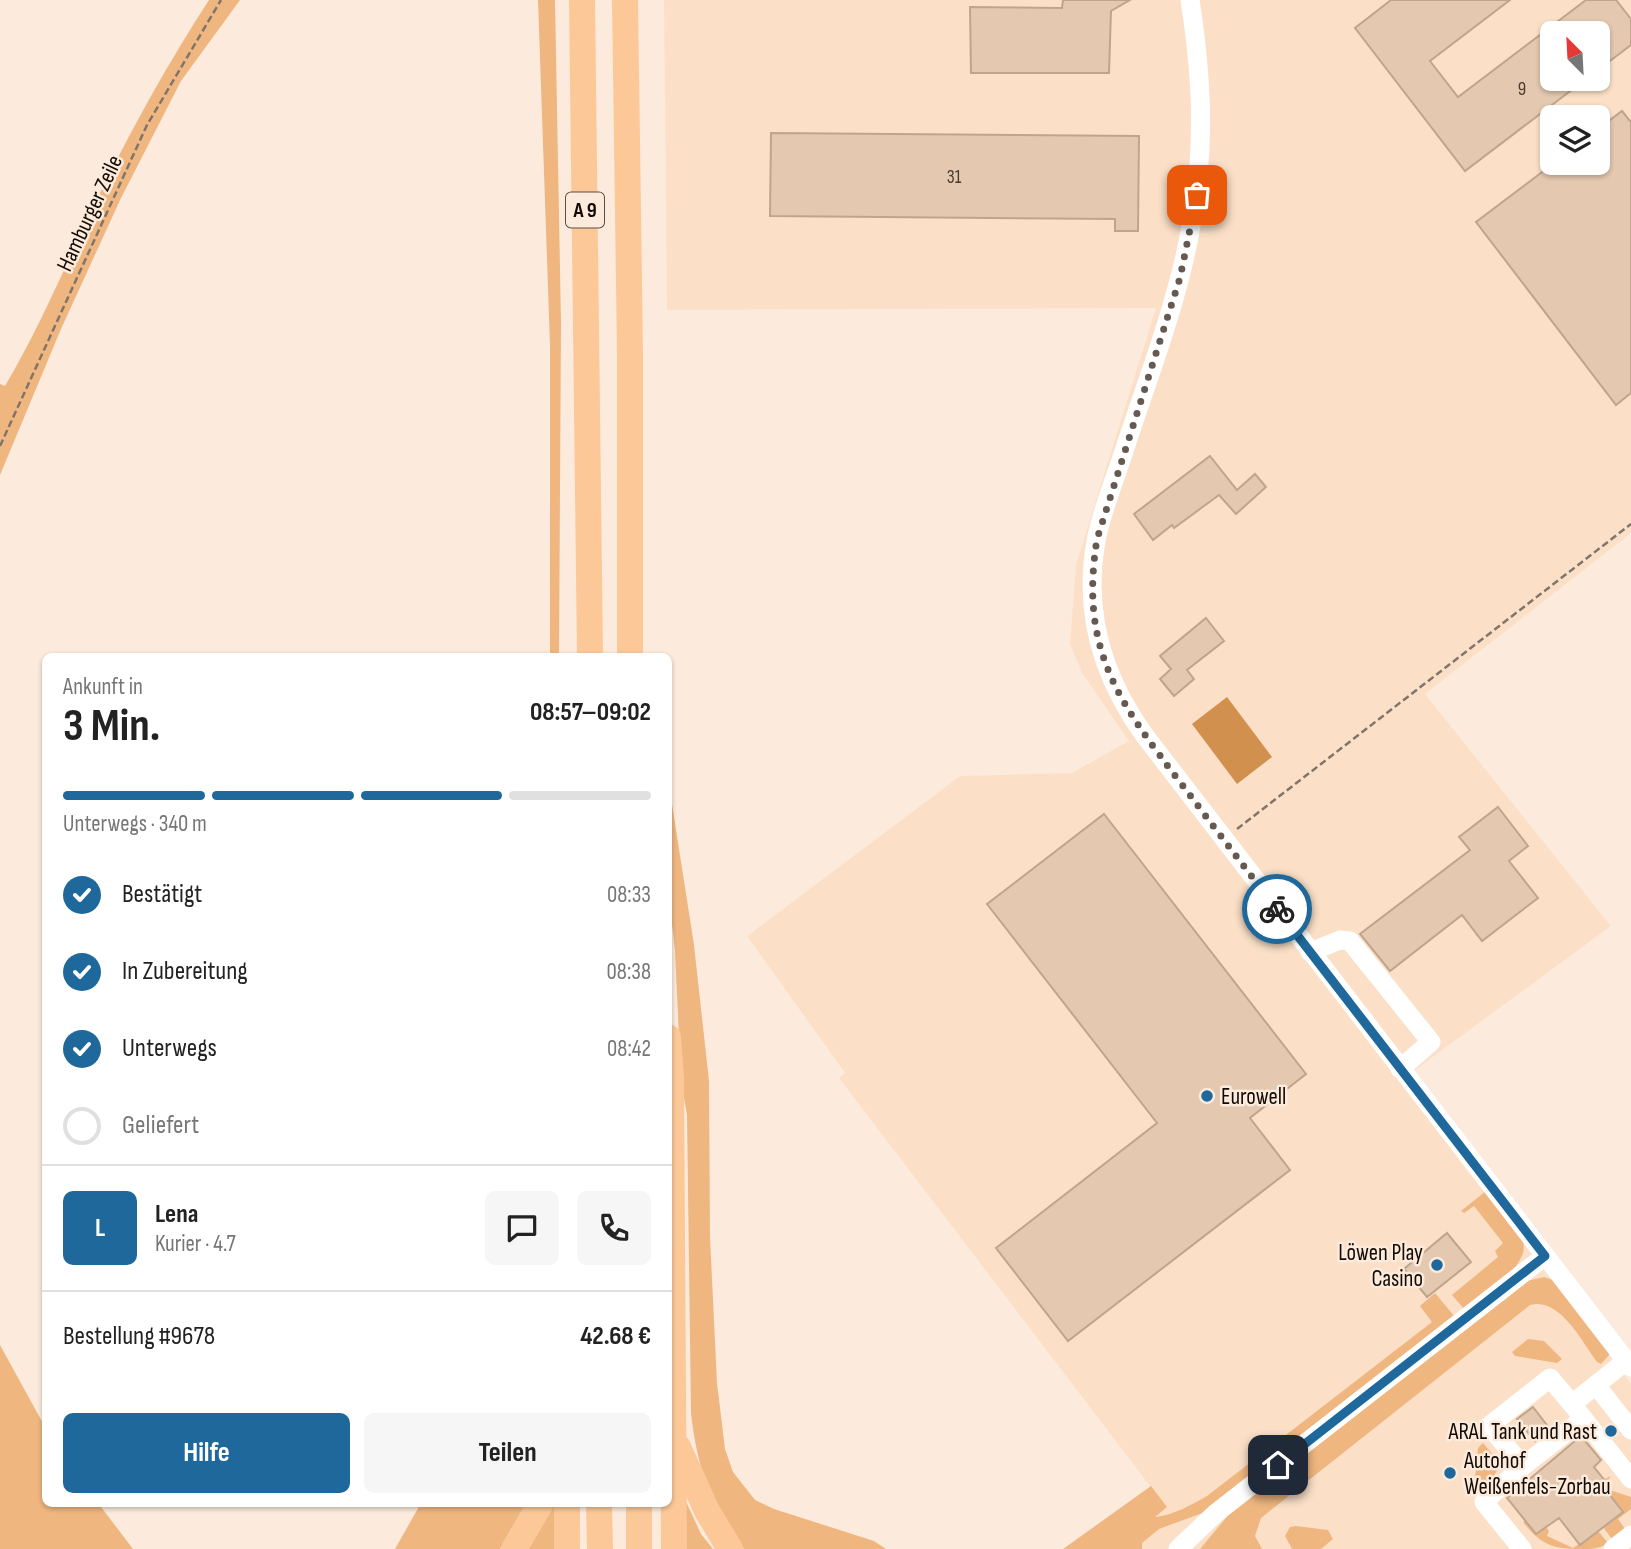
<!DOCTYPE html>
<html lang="de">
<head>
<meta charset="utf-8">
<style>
	body { margin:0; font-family:"Sofia Sans Condensed",sans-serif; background:#f6f6f6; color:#222; height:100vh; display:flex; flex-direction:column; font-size:26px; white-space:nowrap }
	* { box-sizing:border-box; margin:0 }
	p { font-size:23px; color:#767676 }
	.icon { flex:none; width:38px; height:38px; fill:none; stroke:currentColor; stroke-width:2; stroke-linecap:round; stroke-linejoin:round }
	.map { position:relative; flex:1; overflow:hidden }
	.details { position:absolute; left:42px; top:653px; width:630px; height:854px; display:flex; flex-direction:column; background:#fff; border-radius:10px; box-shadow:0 2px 5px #0004 }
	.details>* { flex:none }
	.needle { width:46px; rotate:336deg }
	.controls { position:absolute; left:1540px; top:21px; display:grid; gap:14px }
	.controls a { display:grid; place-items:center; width:70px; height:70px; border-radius:10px; background:#fff; box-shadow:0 2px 5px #0004; font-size:35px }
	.pin { position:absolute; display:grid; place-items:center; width:60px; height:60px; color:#fff; margin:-30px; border-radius:14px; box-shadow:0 4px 10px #0006 }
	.courier { position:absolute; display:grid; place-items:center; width:70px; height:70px; margin:-35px; border:5px solid #1e689b; border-radius:50%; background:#fff; color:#222; box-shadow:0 2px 9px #0007 }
	.overview em { font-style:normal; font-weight:700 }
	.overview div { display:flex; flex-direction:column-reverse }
	.overview { display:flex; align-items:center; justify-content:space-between; height:119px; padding:0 21px }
	h1 { font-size:46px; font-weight:700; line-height:52px }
	.bar { display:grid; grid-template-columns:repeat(4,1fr); gap:10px 7px; align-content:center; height:84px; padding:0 21px }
	.bar i { height:9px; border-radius:5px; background:#e0e0e0 }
	.bar .active { background:#1e689b }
	.bar p { grid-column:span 4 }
	.line { display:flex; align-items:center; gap:18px; padding:0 21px; border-top:2px solid #e0e0e0 }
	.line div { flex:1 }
	.round { display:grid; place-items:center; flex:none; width:74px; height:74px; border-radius:10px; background:#f6f6f6 }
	ol { padding:0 21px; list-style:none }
	li { display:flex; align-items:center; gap:21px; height:77px }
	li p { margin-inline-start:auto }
	li .icon { padding:7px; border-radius:50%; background:#1e689b; color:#fff; stroke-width:4 }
	li:last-child { color:#767676 }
	li i { width:38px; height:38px; border:4px solid #e0e0e0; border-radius:50% }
	.cta { display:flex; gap:14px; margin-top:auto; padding:14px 21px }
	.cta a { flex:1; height:80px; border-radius:10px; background:#1e689b; color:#fff; font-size:28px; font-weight:700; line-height:80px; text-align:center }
	.cta a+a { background:#f6f6f6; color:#222 }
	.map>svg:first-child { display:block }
</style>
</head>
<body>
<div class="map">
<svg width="1631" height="1549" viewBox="0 0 1631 1549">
	<rect width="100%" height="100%" fill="#fcebdc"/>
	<path fill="#fbe0c7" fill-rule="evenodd" d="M664 0H1631V533L1425 694 1611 926 1400 1081 1631 1384V1549H1124L1117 1539 1166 1507 839 1078 845 1073 747 936 960 776 1072 773 1129 741 1082 673 1070 644 1076 565 1156 308 667 310ZM1552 33H1598V79H1552ZM1552 117H1598V163H1552Z"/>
	<g fill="#efb680">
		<path d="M209 0H240L181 81 121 198 61 329 0 475V384L5 386C43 322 71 252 104 185 136 121 170 60 209 0Z"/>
		<polygon points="538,0 555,0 561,323 559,656 550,656 550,345"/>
		<path d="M672 804 694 945 709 1081 710 1237 717 1383 725 1449 733 1472 755 1500 774 1509 874 1541 886 1549H744C710 1510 697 1464 691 1414L687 1115 681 1081 675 951 669 897 668 805Z"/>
		<path d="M1486 1191C1497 1206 1513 1222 1522 1239 1534 1264 1483 1295 1465 1310L1452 1295 1498 1257 1495 1251 1503 1243 1474 1206 1464 1213 1461 1211Z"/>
		<path d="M1544 1277 1553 1280 1610 1354 1601 1364 1597 1362C1582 1342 1560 1297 1530 1305L1261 1518 1255 1536 1262 1549H1200L1230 1513 1527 1281Z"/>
		<path d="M1435 1293 1455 1317 1208 1511 1159 1529 1142 1543V1549H1063L1151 1486 1167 1507 1155 1517C1174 1515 1191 1505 1207 1496L1432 1322 1420 1306Z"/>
		<polygon points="1528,1339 1544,1341 1562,1359 1557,1363 1515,1356 1512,1352"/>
		<polygon points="0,1345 45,1427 46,1503 98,1503 133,1549 0,1549"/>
		<polygon points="1483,1443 1494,1456 1497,1470 1490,1484 1477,1494 1474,1490 1478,1448"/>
		<polygon points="1610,1476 1607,1489 1631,1497 1631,1509 1618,1519 1625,1529 1612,1539 1603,1527 1623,1512 1603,1485 1606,1482 1605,1479"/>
		<polygon points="683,1495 701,1534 713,1549 683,1549"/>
		<polygon points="421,1503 531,1503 500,1549 395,1549"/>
		<polygon points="550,1503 560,1503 560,1549 525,1549"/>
		<path d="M1525 1521 1536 1534 1546 1527 1549 1531 1547 1536 1573 1548 1598 1531 1608 1543C1599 1549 1592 1549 1581 1549 1553 1549 1541 1545 1523 1522Z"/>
		<polygon points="1296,1526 1328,1530 1333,1539 1321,1549 1292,1549 1285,1536 1290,1527"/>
	</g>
	<polygon fill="#d1904e" points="1227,697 1272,757 1237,784 1192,724"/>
	<g fill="#e4c8b0" stroke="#c0a58d" stroke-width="2">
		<polygon points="1063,0 1130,0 1111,11 1109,73 971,73 970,7 1062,8"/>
		<polygon points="1391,0 1510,0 1430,61 1458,97 1586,0 1616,0 1631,19 1631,45 1598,70 1598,33 1552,33 1552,79 1586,79 1465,171 1355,28"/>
		<polygon points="1622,111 1631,122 1631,393 1616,405 1476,222 1554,163 1598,163 1598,129"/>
		<polygon points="771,133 1139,136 1138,231 1115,231 1115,219 770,216"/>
		<polygon points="1210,456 1237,490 1255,474 1266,487 1236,514 1219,495 1174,528 1172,525 1153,540 1134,514"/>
		<polygon points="1206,618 1224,641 1187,670 1194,679 1174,696 1160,679 1171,669 1160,656"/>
		<polygon points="1498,807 1528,846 1509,861 1538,898 1482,941 1462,915 1390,971 1360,934 1470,850 1459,837"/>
		<polygon points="1104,814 1306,1074 1250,1118 1290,1170 1068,1341 996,1248 1157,1123 987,904"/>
		<polygon points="1447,1233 1471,1262 1427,1297 1404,1269"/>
		<polygon points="1533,1407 1550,1429 1535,1441 1517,1419"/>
		<polygon points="1581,1436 1601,1460 1594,1467 1606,1482 1602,1485 1623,1512 1580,1545 1559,1518 1536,1534 1507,1498"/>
	</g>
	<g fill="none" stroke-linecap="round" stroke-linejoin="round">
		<g stroke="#81746a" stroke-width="2.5" stroke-dasharray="7 3.5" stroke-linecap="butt">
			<polyline points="0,446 147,125 221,0"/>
			<polyline points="1237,829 1631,524"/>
		</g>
		<g stroke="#fff" stroke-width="19">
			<path d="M1190 0C1203 84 1206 158 1188 242 1174 311 1148 378 1126 445 1116 477 1102 509 1096 541 1083 613 1103 678 1145 736L1631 1367"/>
			<polyline points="1310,952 1340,940 1350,941 1431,1042 1400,1069"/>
			<polyline points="1626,1361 1572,1404 1631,1479"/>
			<polyline points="1596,1385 1631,1430"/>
			<polyline points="1523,1466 1489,1426 1550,1378 1572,1404"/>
			<polyline points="1178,1549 1216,1513 1545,1256"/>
			<polyline points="1522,1549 1484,1502 1523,1466 1583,1419"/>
			<polyline points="1613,1549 1631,1535"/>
		</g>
		<g stroke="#fcc898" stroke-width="26">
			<polyline points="582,0 590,656"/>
			<polyline points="625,0 630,354 630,656"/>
			<polyline points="668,1037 671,1078 674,1549"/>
			<polyline points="678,1447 707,1511 730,1549"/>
			<polyline points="567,1503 567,1549"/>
			<polyline points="599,1503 600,1549"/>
			<polyline points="639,1503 639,1549"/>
			<polyline points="514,1549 541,1503"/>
		</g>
	</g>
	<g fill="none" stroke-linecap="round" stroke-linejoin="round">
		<path stroke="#655950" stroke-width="7" stroke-dasharray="0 12.6" d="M1197 195 1180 278 1097 539C1079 650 1119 702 1183 786 1214 827 1245 868 1277 909"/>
		<polyline stroke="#1e689b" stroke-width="9" points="1277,909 1545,1256 1278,1465"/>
	</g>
	<g fill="#1e689b" stroke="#fcebdc" stroke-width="2.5">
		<circle cx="1207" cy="1096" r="7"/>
		<circle cx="1437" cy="1265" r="7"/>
		<circle cx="1611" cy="1431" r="7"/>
		<circle cx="1450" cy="1473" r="7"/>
	</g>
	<g text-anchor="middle" stroke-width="5" stroke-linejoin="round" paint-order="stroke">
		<g font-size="19" fill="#473a2f">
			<text x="1522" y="95">9</text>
			<text x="954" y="183">31</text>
		</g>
		<rect fill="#fcebdc" stroke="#594e45" stroke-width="2" x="566" y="192.5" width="38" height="35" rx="5"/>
		<g font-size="21" font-weight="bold" fill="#130a04">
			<text x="585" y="217">A 9</text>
		</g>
		<g font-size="23" fill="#130a04" stroke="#fcebdc">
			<text transform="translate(89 213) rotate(-65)" y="8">Hamburger Zeile</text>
		</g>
		<g font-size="23" fill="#130a04" stroke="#fcebdc" text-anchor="start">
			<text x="1221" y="1104">Eurowell</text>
			<text x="1423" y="1260" text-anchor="end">Löwen Play<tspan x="1423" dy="26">Casino</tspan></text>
			<text x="1597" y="1439" text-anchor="end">ARAL Tank und Rast</text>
			<text x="1464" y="1468">Autohof<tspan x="1464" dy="26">Weißenfels-Zorbau</tspan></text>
		</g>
	</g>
</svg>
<div class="controls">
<a><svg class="needle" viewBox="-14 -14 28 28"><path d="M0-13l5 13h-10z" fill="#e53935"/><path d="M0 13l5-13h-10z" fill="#767676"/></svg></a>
<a><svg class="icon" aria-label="layers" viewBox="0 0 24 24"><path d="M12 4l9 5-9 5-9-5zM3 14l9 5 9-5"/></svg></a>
</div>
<div class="pin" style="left:1197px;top:195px;background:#ea580c"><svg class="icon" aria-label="bag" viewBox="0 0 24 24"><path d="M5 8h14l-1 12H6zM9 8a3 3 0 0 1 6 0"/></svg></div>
<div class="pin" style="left:1278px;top:1465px;background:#1f2937"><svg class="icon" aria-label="home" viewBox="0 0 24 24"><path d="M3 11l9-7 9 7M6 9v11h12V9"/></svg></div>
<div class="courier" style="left:1277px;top:909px"><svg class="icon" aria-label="bike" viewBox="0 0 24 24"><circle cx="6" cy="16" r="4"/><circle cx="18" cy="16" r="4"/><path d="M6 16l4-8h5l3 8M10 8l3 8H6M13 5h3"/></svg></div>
<section class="details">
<div class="overview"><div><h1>3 Min.</h1><p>Ankunft in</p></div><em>08:57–09:02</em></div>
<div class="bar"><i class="active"></i><i class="active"></i><i class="active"></i><i></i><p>Unterwegs · 340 m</p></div>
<ol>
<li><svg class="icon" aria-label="check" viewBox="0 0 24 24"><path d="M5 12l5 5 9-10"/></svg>Bestätigt<p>08:33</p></li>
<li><svg class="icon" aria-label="check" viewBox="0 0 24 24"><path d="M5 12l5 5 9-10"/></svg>In Zubereitung<p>08:38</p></li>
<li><svg class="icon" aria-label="check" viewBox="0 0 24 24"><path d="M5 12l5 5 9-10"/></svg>Unterwegs<p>08:42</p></li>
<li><i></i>Geliefert</li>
</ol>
<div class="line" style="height:126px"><b class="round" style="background:#1e689b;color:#fff">L</b><div><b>Lena</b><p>Kurier · 4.7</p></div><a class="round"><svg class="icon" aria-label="chat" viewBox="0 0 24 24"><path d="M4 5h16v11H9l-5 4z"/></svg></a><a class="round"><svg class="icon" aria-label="phone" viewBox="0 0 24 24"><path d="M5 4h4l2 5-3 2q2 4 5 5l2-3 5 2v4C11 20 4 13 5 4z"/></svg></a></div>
<div class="line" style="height:91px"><div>Bestellung #9678</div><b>42.68 €</b></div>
<div class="cta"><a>Hilfe</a><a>Teilen</a></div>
</section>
</div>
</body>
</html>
